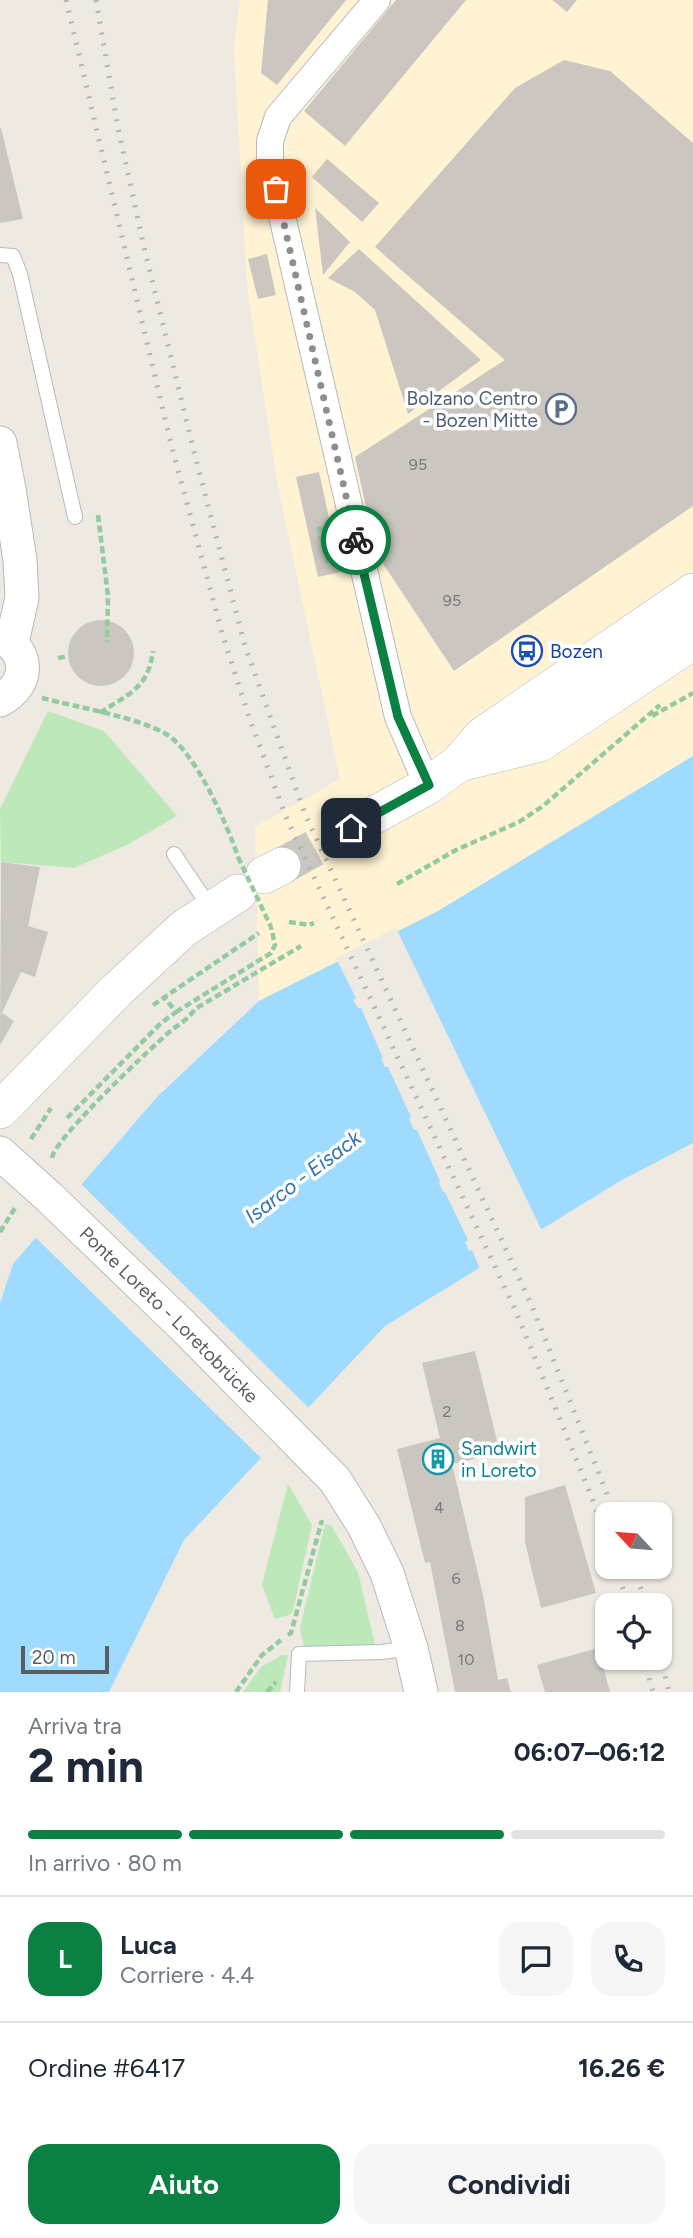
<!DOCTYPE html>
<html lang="it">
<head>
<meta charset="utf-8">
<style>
	body { margin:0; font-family:Figtree,sans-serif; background:#f6f6f7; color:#1f2937; height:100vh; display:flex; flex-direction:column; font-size:26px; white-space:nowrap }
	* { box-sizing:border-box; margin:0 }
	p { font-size:23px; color:#747a83 }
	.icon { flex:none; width:38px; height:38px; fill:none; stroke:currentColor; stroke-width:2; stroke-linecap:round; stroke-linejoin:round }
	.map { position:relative; height:1692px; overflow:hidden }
	.drawer { display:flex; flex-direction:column; background:#fff; flex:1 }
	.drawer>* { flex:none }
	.needle { width:46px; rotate:296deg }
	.buttons { position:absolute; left:595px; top:1502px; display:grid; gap:14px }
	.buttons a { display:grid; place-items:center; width:77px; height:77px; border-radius:14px; background:#fff; box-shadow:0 2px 5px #0004; font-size:35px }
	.scale { position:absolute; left:21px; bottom:18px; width:88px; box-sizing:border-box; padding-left:7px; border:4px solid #595e63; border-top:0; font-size:19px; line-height:24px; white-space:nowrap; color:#595e63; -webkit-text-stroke:5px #fff; paint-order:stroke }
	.pin { position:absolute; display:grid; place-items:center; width:60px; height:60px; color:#fff; margin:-30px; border-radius:14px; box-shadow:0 4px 10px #0006 }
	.courier { position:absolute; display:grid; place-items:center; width:70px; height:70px; margin:-35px; border:5px solid #0b8043; border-radius:50%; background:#fff; color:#222; box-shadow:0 2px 9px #0007 }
	.head em { font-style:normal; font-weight:700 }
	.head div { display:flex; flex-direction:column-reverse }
	.head { display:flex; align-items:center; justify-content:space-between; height:119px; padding:0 28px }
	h1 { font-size:46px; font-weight:700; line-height:52px }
	.bar { display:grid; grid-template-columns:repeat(4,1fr); gap:10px 7px; align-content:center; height:84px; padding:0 28px }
	.bar i { height:9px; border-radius:5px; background:#e0e1e3 }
	.bar .active { background:#0b8043 }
	.bar p { grid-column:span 4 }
	.line { display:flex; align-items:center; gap:18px; padding:0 28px; border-top:2px solid #e0e1e3 }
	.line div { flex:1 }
	.round { display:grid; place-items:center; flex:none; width:74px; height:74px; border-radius:21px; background:#f6f6f7 }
	.cta { display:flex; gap:14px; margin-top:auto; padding:14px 28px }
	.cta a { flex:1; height:80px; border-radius:21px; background:#0b8043; color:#fff; font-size:28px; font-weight:700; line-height:80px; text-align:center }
	.cta a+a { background:#f6f6f7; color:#1f2937 }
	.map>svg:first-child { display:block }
</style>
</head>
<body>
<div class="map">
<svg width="693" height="1692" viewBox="0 0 693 1692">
	<rect width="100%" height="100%" fill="#eeeae1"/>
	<polygon fill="#fff3d4" points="240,0 693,0 693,756 438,911 259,1001 255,827 340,779 277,482 247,286 234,49"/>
	<g fill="#bce8ba">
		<polygon points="48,711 104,731 177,816 129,844 74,868 1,862 0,809"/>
		<polygon points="288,1484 312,1525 293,1611 289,1615 275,1619 262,1585"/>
		<polygon points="325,1524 331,1525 358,1572 376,1649 304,1647 300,1628"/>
		<polygon points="282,1655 288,1655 280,1692 243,1692 261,1667"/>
	</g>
	<polygon fill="#9fdaff" points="693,756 693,1143 620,1181 385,1326 184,1540 109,1692 0,1692 0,1303 13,1264 157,1097 259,1001 438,911"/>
	<g fill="#eeeae1">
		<polygon points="396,928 543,1233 481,1271 472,1250 469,1251 465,1242 468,1240 445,1192 443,1192 439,1183 440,1181 417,1130 414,1130 409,1119 411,1117 388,1067 385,1067 381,1059 383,1058 361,1008 358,1008 353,1000 356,998 336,958"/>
		<polygon points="79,1182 311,1410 264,1461 33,1235"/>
	</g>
	<g fill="#cbc7c0">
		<polygon points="268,0 346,0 277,85 261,73"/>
		<polygon points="396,0 466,0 345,146 304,111"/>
		<polygon points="552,0 577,0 567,12"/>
		<polygon points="564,60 610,71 693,143 693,506 454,671 376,553 355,457 505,360 375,247 515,88"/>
		<polygon points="1,128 23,219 0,223 0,129"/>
		<polygon points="327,159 379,203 362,222 312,177"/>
		<polygon points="315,208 350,242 323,275"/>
		<polygon points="359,249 481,360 408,414 375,310 355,292 328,278"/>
		<polygon points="267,254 276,295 258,299 248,259"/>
		<polygon points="319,472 341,572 318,577 296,477"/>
		<circle cx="101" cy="653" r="33"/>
		<polygon points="1,862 40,867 28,926 48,932 35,977 21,972 2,1013 14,1021 0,1045"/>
		<polygon points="475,1351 500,1453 452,1464 483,1595 498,1680 507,1678 511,1692 455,1692 430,1562 425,1563 397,1449 440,1438 422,1363"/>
		<polygon points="565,1485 596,1593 541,1608 525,1542 525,1497"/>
		<polygon points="598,1648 610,1692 545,1692 537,1665"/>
	</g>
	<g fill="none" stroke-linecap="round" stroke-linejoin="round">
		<polyline stroke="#c9c7c2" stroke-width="37" stroke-dasharray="37 18" stroke-linecap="butt" points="282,866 351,828"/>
		<g stroke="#b6babf" stroke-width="16">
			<g id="service">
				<polyline points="0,255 13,256 20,274 75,517"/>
				<polyline points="516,736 693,618"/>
				<polyline points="174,854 211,909"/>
				<polyline points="297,1692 299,1654 382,1652 411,1648"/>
			</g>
		</g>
		<g stroke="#b6babf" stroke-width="28">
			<polyline id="minor" points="377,0 278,117 270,141 270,164 398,717 420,768 429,785"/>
		</g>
		<g stroke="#b6babf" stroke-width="35">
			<g id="tertiary">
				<polyline points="0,443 9,489 20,560 22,598 12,642"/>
				<path d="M0 636C30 652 30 684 0 700"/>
				<path id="s1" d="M0 1153 50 1198 183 1326 335 1480 364 1526 387 1573 411 1648 421 1692"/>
			</g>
		</g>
		<g stroke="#b5b9bf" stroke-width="38">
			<g id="secondary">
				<polyline points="459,763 540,743 693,641"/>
				<polyline points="351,828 429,785 459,763 482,736 693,592"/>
				<polyline points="264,875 282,866"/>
				<polyline points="0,1110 116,991 183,929 238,893"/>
			</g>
		</g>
		<g stroke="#93caa0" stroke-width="4.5" stroke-dasharray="7 3.5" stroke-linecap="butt">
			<polyline points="98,515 108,596 107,642"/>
			<polyline points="328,563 319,529 328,526"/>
			<polyline points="58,658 68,656"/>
			<path d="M42 698C76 707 137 717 166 734 195 751 227 824 238 857"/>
			<path d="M100 713C129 693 148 689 153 651"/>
			<polyline points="652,716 693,693"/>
			<polyline points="397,884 456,850 519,822 543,806 660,705"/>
			<polyline points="289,922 309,925 314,923"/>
			<polyline points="153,1005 259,933"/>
			<polyline points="176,1012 271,953 275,945 271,927"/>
			<polyline points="67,1118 161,1023 176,1012 165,998"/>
			<polyline points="31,1139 51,1108"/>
			<path d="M52 1158C55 1138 147 1052 167 1034 177 1025 187 1021 195 1009L301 946"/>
			<polyline points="0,1232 15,1208"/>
			<polyline points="288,1635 291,1633 322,1520"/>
			<polyline points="236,1692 262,1655 281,1640"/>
			<polyline points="267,1692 276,1682"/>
		</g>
		<use href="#service" stroke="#fff" stroke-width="14"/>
		<use href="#minor" stroke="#fff" stroke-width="26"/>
		<use href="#tertiary" stroke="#fff" stroke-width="33"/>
		<use href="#secondary" stroke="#fff" stroke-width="37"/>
		<g stroke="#b3b4b4" stroke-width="5" stroke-dasharray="2 9" stroke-linecap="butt">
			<polyline points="66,0 171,444 222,633 249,717 286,817 517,1314 592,1498 607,1542"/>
			<polyline points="96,0 118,128 144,247 195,456 245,646 305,814 532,1306 615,1514"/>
			<polyline points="616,1566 628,1605"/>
			<polyline points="634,1566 646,1605"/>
			<polyline points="660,1655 669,1692"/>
			<polyline points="643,1657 653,1692"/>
		</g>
		<polyline stroke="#93caa0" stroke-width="4.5" stroke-dasharray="7 3.5" stroke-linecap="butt" points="238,857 271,927"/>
	</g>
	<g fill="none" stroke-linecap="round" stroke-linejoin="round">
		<polyline stroke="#8d8f8f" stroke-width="7" stroke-dasharray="0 12.6" points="276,189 356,540"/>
		<polyline stroke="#0b8043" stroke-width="9" points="351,828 429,785 398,717 356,540"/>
	</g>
	<defs>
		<g id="parking-ring" transform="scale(1.575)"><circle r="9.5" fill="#fff" stroke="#5c6f8a" stroke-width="1.5"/><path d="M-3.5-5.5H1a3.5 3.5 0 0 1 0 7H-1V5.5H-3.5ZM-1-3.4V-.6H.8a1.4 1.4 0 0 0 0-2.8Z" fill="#5c6f8a"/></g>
		<g id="bus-ring" transform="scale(1.575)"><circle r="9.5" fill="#fff" stroke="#1a4fb4" stroke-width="1.5"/><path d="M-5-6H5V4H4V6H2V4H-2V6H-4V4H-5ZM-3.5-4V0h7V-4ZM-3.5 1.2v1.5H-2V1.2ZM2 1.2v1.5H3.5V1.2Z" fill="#1a4fb4"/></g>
		<g id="building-ring" transform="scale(1.575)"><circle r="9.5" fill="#fff" stroke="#0f9aa8" stroke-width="1.5"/><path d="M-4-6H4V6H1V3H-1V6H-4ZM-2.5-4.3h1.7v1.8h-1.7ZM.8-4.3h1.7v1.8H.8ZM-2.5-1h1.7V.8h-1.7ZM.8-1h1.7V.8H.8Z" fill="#0f9aa8"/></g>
	</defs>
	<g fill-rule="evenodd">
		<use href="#parking-ring" x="561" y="409"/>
		<use href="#bus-ring" x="527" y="651"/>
		<use href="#building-ring" x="438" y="1459"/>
	</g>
	<g text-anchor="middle" stroke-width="7" stroke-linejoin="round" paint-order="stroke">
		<g font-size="16" fill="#76787a">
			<text x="418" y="470">95</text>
			<text x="452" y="606">95</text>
			<text x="447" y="1417">2</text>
			<text x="439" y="1513">4</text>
			<text x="456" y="1584">6</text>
			<text x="460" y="1631">8</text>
			<text x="466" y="1665">10</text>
		</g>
		<g font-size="19" fill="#4e5e75" stroke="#fff" text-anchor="end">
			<text x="538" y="405">Bolzano Centro<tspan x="538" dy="22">- Bozen Mitte</tspan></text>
		</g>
		<g font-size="19" fill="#164399" stroke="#fff" text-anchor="start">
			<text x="550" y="658">Bozen</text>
		</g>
		<g font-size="19" fill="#595e63" stroke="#fff">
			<text dy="7" stroke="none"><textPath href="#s1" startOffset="234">Ponte Loreto - Loretobrücke</textPath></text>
		</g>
		<g font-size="19" fill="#0d838f" stroke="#fff" text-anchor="start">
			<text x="461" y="1455">Sandwirt<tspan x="461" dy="22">in Loreto</tspan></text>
		</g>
		<g font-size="21" font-style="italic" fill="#3275b0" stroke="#fff">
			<text transform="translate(303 1177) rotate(-37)" y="7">Isarco - Eisack</text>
		</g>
	</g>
</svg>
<div class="buttons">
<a><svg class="needle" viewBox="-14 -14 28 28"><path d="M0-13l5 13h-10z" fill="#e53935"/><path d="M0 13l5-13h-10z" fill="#747a83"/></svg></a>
<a><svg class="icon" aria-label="locate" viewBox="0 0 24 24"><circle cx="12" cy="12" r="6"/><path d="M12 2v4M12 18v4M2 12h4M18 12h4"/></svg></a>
</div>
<div class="scale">20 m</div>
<div class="pin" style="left:276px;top:189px;background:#ea580c"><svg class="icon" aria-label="bag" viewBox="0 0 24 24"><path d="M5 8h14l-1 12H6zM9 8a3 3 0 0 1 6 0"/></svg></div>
<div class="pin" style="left:351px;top:828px;background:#1f2937"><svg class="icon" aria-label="home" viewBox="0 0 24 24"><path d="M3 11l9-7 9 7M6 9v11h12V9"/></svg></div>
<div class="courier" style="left:356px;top:540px"><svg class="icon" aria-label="bike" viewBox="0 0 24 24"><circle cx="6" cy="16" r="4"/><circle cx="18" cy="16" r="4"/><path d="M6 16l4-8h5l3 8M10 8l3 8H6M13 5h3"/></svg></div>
</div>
<section class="drawer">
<div class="head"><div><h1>2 min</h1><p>Arriva tra</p></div><em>06:07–06:12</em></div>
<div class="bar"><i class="active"></i><i class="active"></i><i class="active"></i><i></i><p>In arrivo · 80 m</p></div>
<div class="line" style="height:126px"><b class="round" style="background:#0b8043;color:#fff">L</b><div><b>Luca</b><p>Corriere · 4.4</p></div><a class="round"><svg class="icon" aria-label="chat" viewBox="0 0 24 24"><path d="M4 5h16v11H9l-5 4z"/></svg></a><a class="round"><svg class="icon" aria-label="phone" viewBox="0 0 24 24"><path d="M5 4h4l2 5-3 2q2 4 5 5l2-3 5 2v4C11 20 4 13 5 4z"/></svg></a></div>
<div class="line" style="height:91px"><div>Ordine #6417</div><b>16.26 €</b></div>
<div class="cta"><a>Aiuto</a><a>Condividi</a></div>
</section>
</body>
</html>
